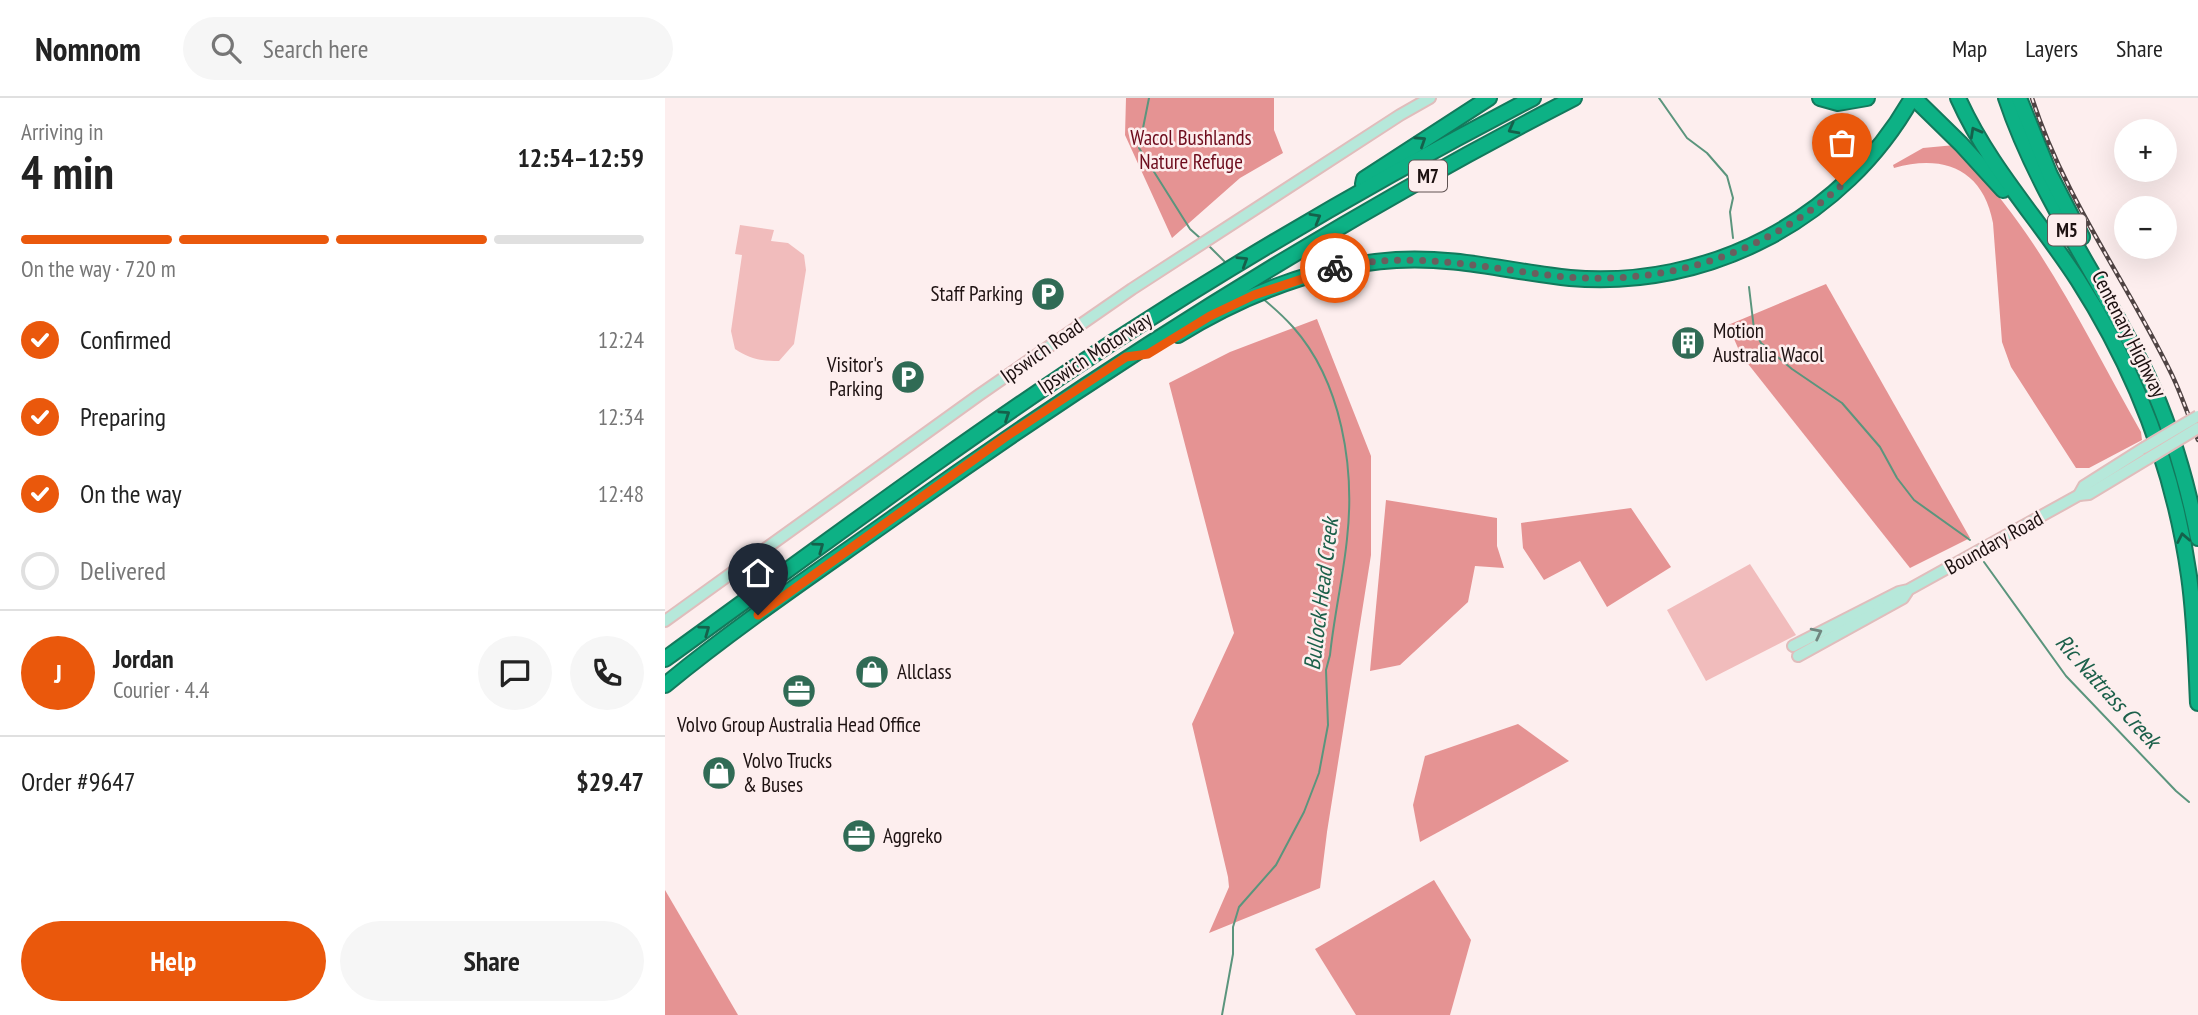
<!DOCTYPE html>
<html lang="en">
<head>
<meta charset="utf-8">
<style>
	body { margin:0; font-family:"PT Sans Narrow",sans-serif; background:#f6f6f6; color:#222; height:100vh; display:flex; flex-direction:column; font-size:26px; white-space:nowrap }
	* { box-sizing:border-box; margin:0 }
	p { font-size:23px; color:#767676 }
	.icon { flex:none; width:38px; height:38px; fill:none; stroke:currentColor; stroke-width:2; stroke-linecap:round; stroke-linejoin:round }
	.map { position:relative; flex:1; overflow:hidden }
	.drawer { display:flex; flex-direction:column; background:#fff; width:665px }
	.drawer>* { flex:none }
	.fabs { position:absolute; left:1449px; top:21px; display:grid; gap:14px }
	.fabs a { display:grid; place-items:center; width:63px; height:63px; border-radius:50%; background:#fff; box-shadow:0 7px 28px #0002; font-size:35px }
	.pin { position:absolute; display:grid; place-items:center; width:60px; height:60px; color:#fff; margin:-72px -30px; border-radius:50% 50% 50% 0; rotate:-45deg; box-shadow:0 0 7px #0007 }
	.pin .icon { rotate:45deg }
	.courier { position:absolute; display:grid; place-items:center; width:70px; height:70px; margin:-35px; border:5px solid #ea580c; border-radius:50%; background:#fff; color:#222; box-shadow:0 2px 9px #0007 }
	.head em { font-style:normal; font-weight:800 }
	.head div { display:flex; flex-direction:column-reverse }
	.head { display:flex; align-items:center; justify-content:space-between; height:119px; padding:0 21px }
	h1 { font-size:46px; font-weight:800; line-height:52px }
	.bar { display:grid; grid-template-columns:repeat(4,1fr); gap:10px 7px; align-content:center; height:84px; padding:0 21px }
	.bar i { height:9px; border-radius:5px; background:#e0e0e0 }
	.bar .selected { background:#ea580c }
	.bar p { grid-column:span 4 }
	.line { display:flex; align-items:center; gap:18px; padding:0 21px; border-top:2px solid #e0e0e0 }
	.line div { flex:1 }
	.round { display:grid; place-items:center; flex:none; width:74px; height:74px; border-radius:37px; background:#f6f6f6 }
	ol { padding:0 21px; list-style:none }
	li { display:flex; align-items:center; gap:21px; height:77px }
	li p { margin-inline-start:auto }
	li .icon { padding:7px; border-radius:50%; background:#ea580c; color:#fff; stroke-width:4 }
	li:last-child { color:#767676 }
	li i { width:38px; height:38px; border:4px solid #e0e0e0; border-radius:50% }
	.primary-button { display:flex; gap:14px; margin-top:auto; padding:14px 21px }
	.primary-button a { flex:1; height:80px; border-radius:42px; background:#ea580c; color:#fff; font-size:28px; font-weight:800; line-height:80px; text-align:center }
	.primary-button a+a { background:#f6f6f6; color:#222 }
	header { display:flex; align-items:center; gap:42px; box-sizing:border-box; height:98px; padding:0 35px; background:#fff; border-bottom:2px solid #e0e0e0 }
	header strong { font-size:33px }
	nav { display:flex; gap:38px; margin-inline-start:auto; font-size:24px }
	.search { width:490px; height:63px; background:#f6f6f6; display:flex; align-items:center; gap:18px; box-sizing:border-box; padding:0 24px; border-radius:38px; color:#767676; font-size:26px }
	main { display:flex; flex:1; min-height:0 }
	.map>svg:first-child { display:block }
</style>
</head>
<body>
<header>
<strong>Nomnom</strong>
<div class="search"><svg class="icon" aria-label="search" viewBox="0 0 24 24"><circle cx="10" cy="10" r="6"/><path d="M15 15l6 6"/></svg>Search here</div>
<nav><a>Map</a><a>Layers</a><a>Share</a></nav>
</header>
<main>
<section class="drawer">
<div class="head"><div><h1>4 min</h1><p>Arriving in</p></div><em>12:54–12:59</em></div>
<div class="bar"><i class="selected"></i><i class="selected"></i><i class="selected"></i><i></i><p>On the way · 720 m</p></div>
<ol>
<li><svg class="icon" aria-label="check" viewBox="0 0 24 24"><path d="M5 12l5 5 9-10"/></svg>Confirmed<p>12:24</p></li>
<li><svg class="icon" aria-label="check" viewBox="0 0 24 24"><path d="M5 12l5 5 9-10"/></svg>Preparing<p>12:34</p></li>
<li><svg class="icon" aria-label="check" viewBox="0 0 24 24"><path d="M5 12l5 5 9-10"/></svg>On the way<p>12:48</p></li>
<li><i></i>Delivered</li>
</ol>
<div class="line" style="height:126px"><b class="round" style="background:#ea580c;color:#fff">J</b><div><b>Jordan</b><p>Courier · 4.4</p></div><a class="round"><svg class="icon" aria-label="chat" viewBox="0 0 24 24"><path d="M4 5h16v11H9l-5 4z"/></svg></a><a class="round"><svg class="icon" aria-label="phone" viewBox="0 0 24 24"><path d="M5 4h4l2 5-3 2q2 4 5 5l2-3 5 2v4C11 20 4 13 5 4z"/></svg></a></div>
<div class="line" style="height:91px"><div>Order #9647</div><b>$29.47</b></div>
<div class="primary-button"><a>Help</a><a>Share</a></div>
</section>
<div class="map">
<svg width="1533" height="917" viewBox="0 0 1533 917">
	<rect width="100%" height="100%" fill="#fdeeee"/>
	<g fill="#f1bcbc">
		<path d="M75 127 109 132 106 143 123 145 139 157 141 172 129 246 114 263C95 263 85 261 70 251L66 233 77 157 70 156Z"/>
		<polygon points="1085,466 1131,537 1041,583 1002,512"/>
	</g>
	<g fill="#e59393">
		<polygon points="461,0 609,0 609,32 618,55 575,80 507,140 460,37"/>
		<path d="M1290 47C1306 66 1323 84 1338 104 1393 174 1432 257 1476 334L1477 342 1424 370H1411L1346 269 1337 244 1328 125C1318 71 1278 56 1229 70L1228 67 1258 50Z"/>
		<polygon points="1161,186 1305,440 1245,470 1076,257 1063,227"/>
		<polygon points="652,221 706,358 706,457 662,734 655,790 544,835 564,789 563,779 527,626 569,535 504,285 565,254"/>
		<polygon points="721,402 832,420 832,448 839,470 810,468 803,504 735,567 705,573"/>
		<polygon points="966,410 1006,469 942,509 915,463 879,482 858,450 856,425"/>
		<polygon points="853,626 904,663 755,744 748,707 760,658"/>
		<polygon points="769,782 806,842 785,917 691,917 650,851"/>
		<polygon points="0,792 73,917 0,917"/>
	</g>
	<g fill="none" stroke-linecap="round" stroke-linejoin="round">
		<g stroke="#5b957d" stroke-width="2">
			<polyline points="484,0 474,50 525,131 535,140"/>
			<polyline points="994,0 1022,40 1042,55 1062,78 1068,100 1065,114 1068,140"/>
			<polyline points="542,146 560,164"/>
			<polyline points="1084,189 1089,231 1096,245 1127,271 1177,305 1215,349 1232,380 1249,402 1305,442"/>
			<polyline points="1319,464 1401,578 1511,693 1524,704"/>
			<path d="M557 917 568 856V829L574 809 611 767 639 714 654 675 663 627 661 572 665 557C669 518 678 480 682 441 690 370 677 284 628 229 619 219 608 209 597 200"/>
		</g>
		<g stroke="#e0bdbc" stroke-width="14">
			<g id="secondary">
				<polyline points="1414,397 1419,388 1479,350"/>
				<polyline points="0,523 314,297 467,191 735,17 765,0"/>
				<polyline points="1128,548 1234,494 1243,492 1414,397 1424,396 1482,361"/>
				<polyline points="1133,558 1238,500 1242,494"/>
			</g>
		</g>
		<g stroke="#13795c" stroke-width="18">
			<g id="highway">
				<polyline points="1155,0 1173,5 1202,0"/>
				<polyline points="1249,0 1296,46 1338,92"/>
				<path d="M1293 0C1324 69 1372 119 1413 182 1470 271 1509 372 1524 478 1530 520 1531 562 1533 605"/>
				<path d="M1341 0C1374 99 1437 183 1482 277 1506 329 1522 384 1533 440"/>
				<polyline points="1354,0 1385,77 1417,139"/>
				<polyline points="698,86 699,81 824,0"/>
				<path d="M513 237C580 196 652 167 731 162 789 158 847 174 905 180 1043 192 1179 121 1247 0"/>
				<path d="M0 561C148 454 295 344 448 244 584 156 724 75 868 0"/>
				<path d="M0 587C73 527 152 474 228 420 447 264 670 123 909 0"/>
			</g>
		</g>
		<use href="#secondary" stroke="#b6e8da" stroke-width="10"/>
		<use href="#highway" stroke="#0db185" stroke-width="14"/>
		<g stroke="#4f4343" stroke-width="4.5">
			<path id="rail" d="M1367 0C1399 100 1462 184 1507 277 1517 298 1524 320 1533 342"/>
		</g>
		<use href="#rail" stroke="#fdeeee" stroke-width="2" stroke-dasharray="5" stroke-linecap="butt"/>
		<g stroke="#e0bdbc" stroke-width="14" stroke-linecap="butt">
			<g id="secondary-bridge">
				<polyline points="1479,350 1533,318"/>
				<polyline points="1482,361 1533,330"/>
			</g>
		</g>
		<use href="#secondary-bridge" stroke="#b6e8da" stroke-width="10"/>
	</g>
	<defs><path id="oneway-chevron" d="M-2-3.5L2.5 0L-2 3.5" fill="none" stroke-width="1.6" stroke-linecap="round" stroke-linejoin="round" transform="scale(1.75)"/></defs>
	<g stroke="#15614b">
		<use href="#oneway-chevron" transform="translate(848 31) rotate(152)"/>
		<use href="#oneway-chevron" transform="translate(1310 34) rotate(-119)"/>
		<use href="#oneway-chevron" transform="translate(756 43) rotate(-33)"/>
		<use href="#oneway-chevron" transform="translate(651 120) rotate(-30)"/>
		<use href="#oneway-chevron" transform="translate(578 163) rotate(-32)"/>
		<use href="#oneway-chevron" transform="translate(340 317) rotate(-34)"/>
		<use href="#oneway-chevron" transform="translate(1518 440) rotate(-101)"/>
		<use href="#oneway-chevron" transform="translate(154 449) rotate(-36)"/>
		<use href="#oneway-chevron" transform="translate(40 532) rotate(-36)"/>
	</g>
	<use stroke="#718780" href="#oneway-chevron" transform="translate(1152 535) rotate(-27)"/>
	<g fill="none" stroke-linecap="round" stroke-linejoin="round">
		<path stroke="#6b5e5e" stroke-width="7" stroke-dasharray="0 12.6" d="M670 170C742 153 811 168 882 177 991 191 1095 160 1177 87"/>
		<polyline stroke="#ea580c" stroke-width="9" points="93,517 339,340 461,259 483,256 545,218 589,197 670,170"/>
	</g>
	<defs>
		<g id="parking-disc" transform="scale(1.75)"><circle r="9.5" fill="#306b55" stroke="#fdeeee"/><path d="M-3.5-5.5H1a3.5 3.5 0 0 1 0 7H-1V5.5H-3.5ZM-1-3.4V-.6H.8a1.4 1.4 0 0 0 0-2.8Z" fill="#fff"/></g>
		<g id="building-disc" transform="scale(1.75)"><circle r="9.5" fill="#306b55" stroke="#fdeeee"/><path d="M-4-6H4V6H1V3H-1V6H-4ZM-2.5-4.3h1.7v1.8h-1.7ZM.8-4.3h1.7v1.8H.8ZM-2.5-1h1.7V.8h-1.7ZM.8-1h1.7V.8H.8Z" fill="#fff"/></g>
		<g id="shop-disc" transform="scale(1.75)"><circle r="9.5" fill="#306b55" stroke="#fdeeee"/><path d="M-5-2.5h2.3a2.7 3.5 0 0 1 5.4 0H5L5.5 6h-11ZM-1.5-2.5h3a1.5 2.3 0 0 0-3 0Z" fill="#fff"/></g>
		<g id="office-disc" transform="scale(1.75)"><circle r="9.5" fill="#306b55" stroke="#fdeeee"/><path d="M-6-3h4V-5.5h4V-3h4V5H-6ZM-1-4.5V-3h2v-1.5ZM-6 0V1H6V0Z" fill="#fff"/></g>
	</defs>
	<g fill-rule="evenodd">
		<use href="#parking-disc" x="383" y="196"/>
		<use href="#building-disc" x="1023" y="245"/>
		<use href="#parking-disc" x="243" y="279"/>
		<use href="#shop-disc" x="207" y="574"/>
		<use href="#office-disc" x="134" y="593"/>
		<use href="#shop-disc" x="54" y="675"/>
		<use href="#office-disc" x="194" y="738"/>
	</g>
	<g text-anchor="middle" stroke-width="5" stroke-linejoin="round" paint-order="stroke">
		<g fill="#fdeeee" stroke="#605353" stroke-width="2">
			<rect x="744" y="62.5" width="38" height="31" rx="5"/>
			<rect x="1383" y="116.5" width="38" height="31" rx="5"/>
		</g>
		<g font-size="19" font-weight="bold" fill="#1d1111">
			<text x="763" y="85">M7</text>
			<text x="1402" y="139">M5</text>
		</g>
		<g font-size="21" fill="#6e0c1d" stroke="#fdeeee">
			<text x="526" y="47">Wacol Bushlands<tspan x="526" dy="24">Nature Refuge</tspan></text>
		</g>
		<g font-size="21" fill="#1d1111" stroke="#fdeeee" text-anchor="start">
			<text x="358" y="203" text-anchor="end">Staff Parking</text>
			<text x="1048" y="240">Motion<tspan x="1048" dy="24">Australia Wacol</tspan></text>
			<text x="218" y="274" text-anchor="end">Visitor's<tspan x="218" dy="24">Parking</tspan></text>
			<text x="232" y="581">Allclass</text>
			<text x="134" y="634" text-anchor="middle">Volvo Group Australia Head Office</text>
			<text x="78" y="670">Volvo Trucks<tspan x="78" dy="24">&amp; Buses</tspan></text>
			<text x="218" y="745">Aggreko</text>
		</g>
		<g font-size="21" fill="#1d1111" stroke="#fdeeee">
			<text transform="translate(1464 236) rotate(63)" y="7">Centenary Highway</text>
			<text transform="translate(377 253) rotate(-35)" y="7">Ipswich Road</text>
			<text transform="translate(430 255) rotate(-33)" y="7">Ipswich Motorway</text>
			<text transform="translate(1329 445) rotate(-29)" y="7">Boundary Road</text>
		</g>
		<g font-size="23" font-style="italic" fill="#1c604a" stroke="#fdeeee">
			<text transform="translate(656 496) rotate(-83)" y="8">Bullock Head Creek</text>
			<text transform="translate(1443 593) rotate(48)" y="8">Ric Nattrass Creek</text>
		</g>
	</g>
</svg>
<div class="fabs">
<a>+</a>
<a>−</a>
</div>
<div class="pin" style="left:1177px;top:87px;background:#ea580c"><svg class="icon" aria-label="bag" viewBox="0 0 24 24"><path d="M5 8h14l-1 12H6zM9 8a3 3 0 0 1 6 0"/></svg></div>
<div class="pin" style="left:93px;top:517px;background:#1f2937"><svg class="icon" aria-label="home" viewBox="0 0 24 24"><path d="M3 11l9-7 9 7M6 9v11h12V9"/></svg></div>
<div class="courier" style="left:670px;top:170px"><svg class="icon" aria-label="bike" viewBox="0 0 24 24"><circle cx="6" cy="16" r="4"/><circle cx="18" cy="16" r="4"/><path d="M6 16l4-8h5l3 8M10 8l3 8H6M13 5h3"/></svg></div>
</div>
</main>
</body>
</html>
